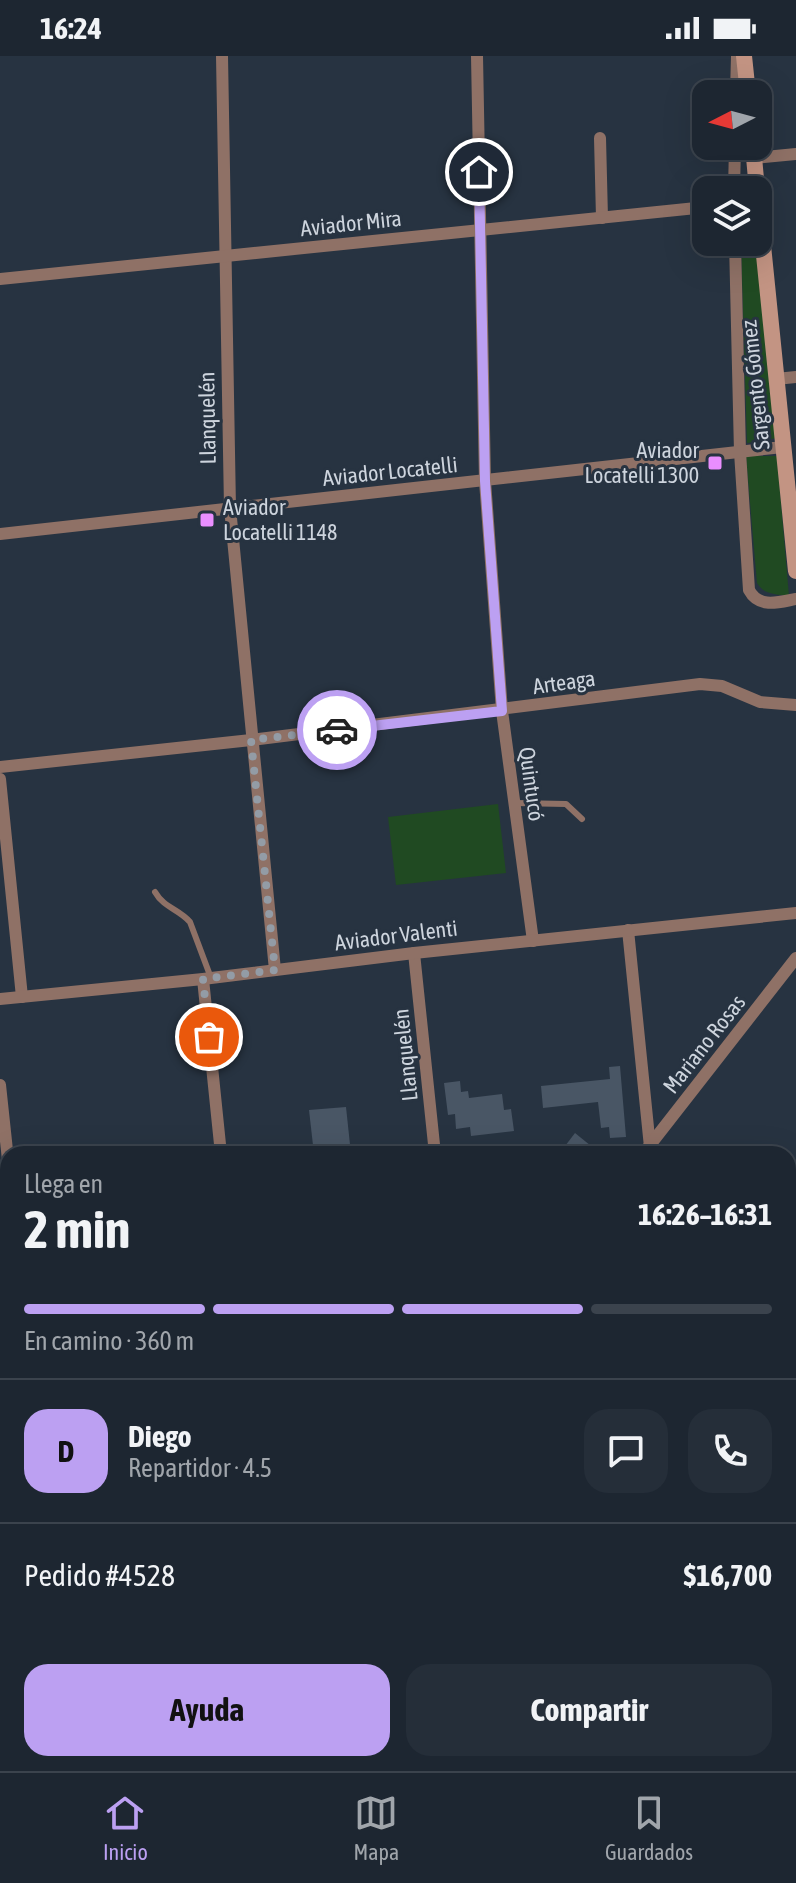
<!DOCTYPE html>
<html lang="es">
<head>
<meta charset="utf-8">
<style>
	body { margin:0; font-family:"Asap Condensed",sans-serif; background:#252e39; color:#f1f3f6; height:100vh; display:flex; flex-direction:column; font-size:30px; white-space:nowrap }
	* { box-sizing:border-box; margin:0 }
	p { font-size:26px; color:#a0a5ab }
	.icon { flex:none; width:44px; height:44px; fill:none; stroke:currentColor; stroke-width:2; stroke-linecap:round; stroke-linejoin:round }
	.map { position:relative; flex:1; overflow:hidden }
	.sheet { position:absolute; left:0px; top:1090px; width:796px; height:626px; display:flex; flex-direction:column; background:#1d2631; border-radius:24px 24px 0 0; box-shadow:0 8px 32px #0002,0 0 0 2px #3b434d }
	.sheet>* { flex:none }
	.needle { width:52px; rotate:264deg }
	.controls { position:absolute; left:692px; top:24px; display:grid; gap:16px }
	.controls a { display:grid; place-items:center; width:80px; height:80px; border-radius:16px; background:#1d2631; box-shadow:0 8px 32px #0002,0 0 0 2px #3b434d; font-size:40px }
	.pin { position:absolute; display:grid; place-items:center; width:68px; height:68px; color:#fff; margin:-34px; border:4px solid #fff; border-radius:50%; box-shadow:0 2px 8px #0007 }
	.courier { position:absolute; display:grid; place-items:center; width:80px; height:80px; margin:-40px; border:6px solid #bca0f2; border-radius:50%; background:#fff; color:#222; box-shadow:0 2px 10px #0007 }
	.headline em { font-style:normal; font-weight:700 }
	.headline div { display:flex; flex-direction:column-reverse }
	.headline { display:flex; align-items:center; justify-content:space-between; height:136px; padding:0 24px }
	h1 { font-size:52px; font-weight:700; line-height:60px }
	.bar { display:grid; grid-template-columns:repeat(4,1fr); gap:12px 8px; align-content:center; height:96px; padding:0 24px }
	.bar i { height:10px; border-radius:6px; background:#3b434d }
	.bar .on { background:#bca0f2 }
	.bar p { grid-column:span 4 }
	.line { display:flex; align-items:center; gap:20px; padding:0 24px; border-top:2px solid #3b434d }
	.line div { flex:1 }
	.round { display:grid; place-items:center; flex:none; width:84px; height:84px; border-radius:24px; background:#252e39 }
	.action { display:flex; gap:16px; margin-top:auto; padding:16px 24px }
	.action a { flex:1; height:92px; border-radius:24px; background:#bca0f2; color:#111; font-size:32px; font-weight:700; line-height:92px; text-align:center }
	.action a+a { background:#252e39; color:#f1f3f6 }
	.status { display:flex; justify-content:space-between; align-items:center; height:56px; padding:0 40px; background:#1d2631; direction:ltr }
	.status svg { height:22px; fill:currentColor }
	.menu { display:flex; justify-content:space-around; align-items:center; height:112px; border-top:2px solid #3b434d; background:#1d2631; font-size:22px; color:#a0a5ab }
	.menu a { display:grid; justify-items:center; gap:4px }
	.menu .on { color:#bca0f2 }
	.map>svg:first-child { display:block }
</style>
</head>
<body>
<div class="status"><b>16:24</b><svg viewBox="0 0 49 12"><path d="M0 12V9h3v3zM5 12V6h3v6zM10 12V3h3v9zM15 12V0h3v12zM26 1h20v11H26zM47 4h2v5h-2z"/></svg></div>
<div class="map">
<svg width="796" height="1715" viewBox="0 0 796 1715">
	<rect width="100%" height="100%" fill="#273341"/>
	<g fill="#204a22">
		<polygon points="741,186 757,186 777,382 747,387"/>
		<path d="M746 400H777L789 540C776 538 764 539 757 527Z"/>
		<polygon points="498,748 506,817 396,829 388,761"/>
	</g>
	<g fill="#495665">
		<polygon points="620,1010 626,1081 610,1082 609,1071 601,1072 598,1046 543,1052 541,1030 610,1023 609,1011"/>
		<polygon points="460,1025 461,1036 468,1035 469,1042 502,1038 504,1054 511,1053 514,1075 471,1080 470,1071 456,1073 455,1058 448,1059 444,1027"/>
		<polygon points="346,1051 351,1098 314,1098 309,1054"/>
		<polygon points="575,1077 601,1098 559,1098"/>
	</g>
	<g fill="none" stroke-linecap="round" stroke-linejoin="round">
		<g stroke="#8f7166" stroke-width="6">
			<polyline points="515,747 566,748 582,763"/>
			<path d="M155 836C164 852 179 853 190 866L211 922"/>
		</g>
		<g stroke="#8f7166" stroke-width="12">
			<polyline points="222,0 230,452 275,914"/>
			<polyline points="477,0 485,425 502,655 533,885"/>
			<polyline points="736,38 737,0"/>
			<polyline points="600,82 602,162"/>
			<polyline points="754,102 796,98"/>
			<polyline points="734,134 735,90"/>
			<path d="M735 186 740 396 749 534C759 553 779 546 796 543"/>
			<polyline points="0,223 706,151"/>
			<polyline points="776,323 796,321"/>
			<polyline points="0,478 783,391"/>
			<polyline points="0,711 251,684 700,628 722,630 760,646 796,649"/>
			<polyline points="0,723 22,941"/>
			<polyline points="628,874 650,1091"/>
			<polyline points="414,897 435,1098"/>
			<polyline points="203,923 221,1098"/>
			<polyline points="0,943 203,923 414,897 796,857"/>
			<polyline points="0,1029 8,1104"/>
			<polyline points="643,1098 796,902"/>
			<polyline points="0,1161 8,1160"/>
			<polyline points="0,1268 8,1267"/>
			<polyline points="788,1292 796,1291"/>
			<polyline points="0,1375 8,1374"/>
			<polyline points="0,1482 8,1481"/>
			<polyline points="788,1504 796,1504"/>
			<polyline points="0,1588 8,1587"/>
			<polyline points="0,1699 8,1698"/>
			<polyline points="71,1708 72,1715"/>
			<polyline points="287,1708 287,1715"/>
			<polyline points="501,1708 502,1715"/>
			<polyline points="713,1708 713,1715"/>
			<polyline points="147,1715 152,1708"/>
		</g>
		<g stroke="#c39483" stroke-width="16">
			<polyline points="744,0 748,38"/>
			<polyline points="753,90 757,134"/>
			<polyline points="758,140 796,515"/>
		</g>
	</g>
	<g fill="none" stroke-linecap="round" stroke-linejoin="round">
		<polyline stroke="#939ca6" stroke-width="8" stroke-dasharray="0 14.4" points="209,981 203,923 275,914 251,684 337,674"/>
		<polyline stroke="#bca0f2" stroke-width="10" points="337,674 502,655 485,425 479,116"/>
	</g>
	<g fill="#e98efe" stroke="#273341" stroke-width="3">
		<rect x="707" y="399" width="16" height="16" rx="4"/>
		<rect x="199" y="456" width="16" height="16" rx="4"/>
	</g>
	<g text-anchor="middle" stroke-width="6" stroke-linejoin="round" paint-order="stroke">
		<g font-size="22" fill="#cdd4dd" stroke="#273341">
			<text transform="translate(351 167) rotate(-6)" y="8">Aviador Mira</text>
			<text transform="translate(755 329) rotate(-96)" y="8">Sargento Gómez</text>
			<text transform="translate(207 362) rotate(-91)" y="8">Llanquelén</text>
			<text transform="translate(390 415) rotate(-6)" y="8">Aviador Locatelli</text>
			<text transform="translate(564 626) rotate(-8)" y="8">Arteaga</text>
			<text transform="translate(532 728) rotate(82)" y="8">Quintucó</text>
			<text transform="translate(396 879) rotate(-7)" y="8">Aviador Valenti</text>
			<text transform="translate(704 988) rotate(-52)" y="8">Mariano Rosas</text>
			<text transform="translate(405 999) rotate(-96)" y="8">Llanquelén</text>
		</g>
		<g font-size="22" fill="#cdd4dd" stroke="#273341" text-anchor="end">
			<text x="699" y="402">Aviador<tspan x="699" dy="25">Locatelli 1300</tspan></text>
			<text x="223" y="459" text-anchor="start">Aviador<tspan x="223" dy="25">Locatelli 1148</tspan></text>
		</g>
	</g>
</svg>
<div class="controls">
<a><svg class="needle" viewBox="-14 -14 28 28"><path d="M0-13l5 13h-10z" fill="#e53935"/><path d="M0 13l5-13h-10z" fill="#a0a5ab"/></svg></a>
<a><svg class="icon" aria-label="layers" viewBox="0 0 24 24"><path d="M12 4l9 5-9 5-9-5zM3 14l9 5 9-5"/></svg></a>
</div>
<div class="pin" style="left:209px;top:981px;background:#ea580c"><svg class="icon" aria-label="bag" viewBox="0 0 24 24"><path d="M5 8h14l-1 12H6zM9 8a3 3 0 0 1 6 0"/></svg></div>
<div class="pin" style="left:479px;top:116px;background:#1f2937"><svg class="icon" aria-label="home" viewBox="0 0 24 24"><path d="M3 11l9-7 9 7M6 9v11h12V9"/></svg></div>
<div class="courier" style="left:337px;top:674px"><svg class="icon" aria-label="car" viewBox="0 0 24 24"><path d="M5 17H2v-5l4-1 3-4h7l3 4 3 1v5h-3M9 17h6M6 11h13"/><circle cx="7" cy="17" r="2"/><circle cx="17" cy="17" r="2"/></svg></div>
<section class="sheet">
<div class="headline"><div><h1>2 min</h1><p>Llega en</p></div><em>16:26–16:31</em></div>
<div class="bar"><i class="on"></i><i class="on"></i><i class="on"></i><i></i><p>En camino · 360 m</p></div>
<div class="line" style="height:144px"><b class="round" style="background:#bca0f2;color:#111">D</b><div><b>Diego</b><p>Repartidor · 4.5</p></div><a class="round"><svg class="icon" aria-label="chat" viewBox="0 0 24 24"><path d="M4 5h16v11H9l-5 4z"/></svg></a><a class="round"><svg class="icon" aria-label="phone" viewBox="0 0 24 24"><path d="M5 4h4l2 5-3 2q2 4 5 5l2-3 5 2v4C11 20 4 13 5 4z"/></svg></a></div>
<div class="line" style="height:104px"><div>Pedido #4528</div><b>$16,700</b></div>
<div class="action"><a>Ayuda</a><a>Compartir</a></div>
</section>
</div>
<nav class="menu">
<a class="on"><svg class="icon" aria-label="home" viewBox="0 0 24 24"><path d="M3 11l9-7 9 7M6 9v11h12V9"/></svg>Inicio</a>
<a><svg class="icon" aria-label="map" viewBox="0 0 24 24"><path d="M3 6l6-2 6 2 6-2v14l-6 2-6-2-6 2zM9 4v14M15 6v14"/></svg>Mapa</a>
<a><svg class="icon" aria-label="saved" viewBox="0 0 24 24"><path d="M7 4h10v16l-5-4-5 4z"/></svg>Guardados</a>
</nav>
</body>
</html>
